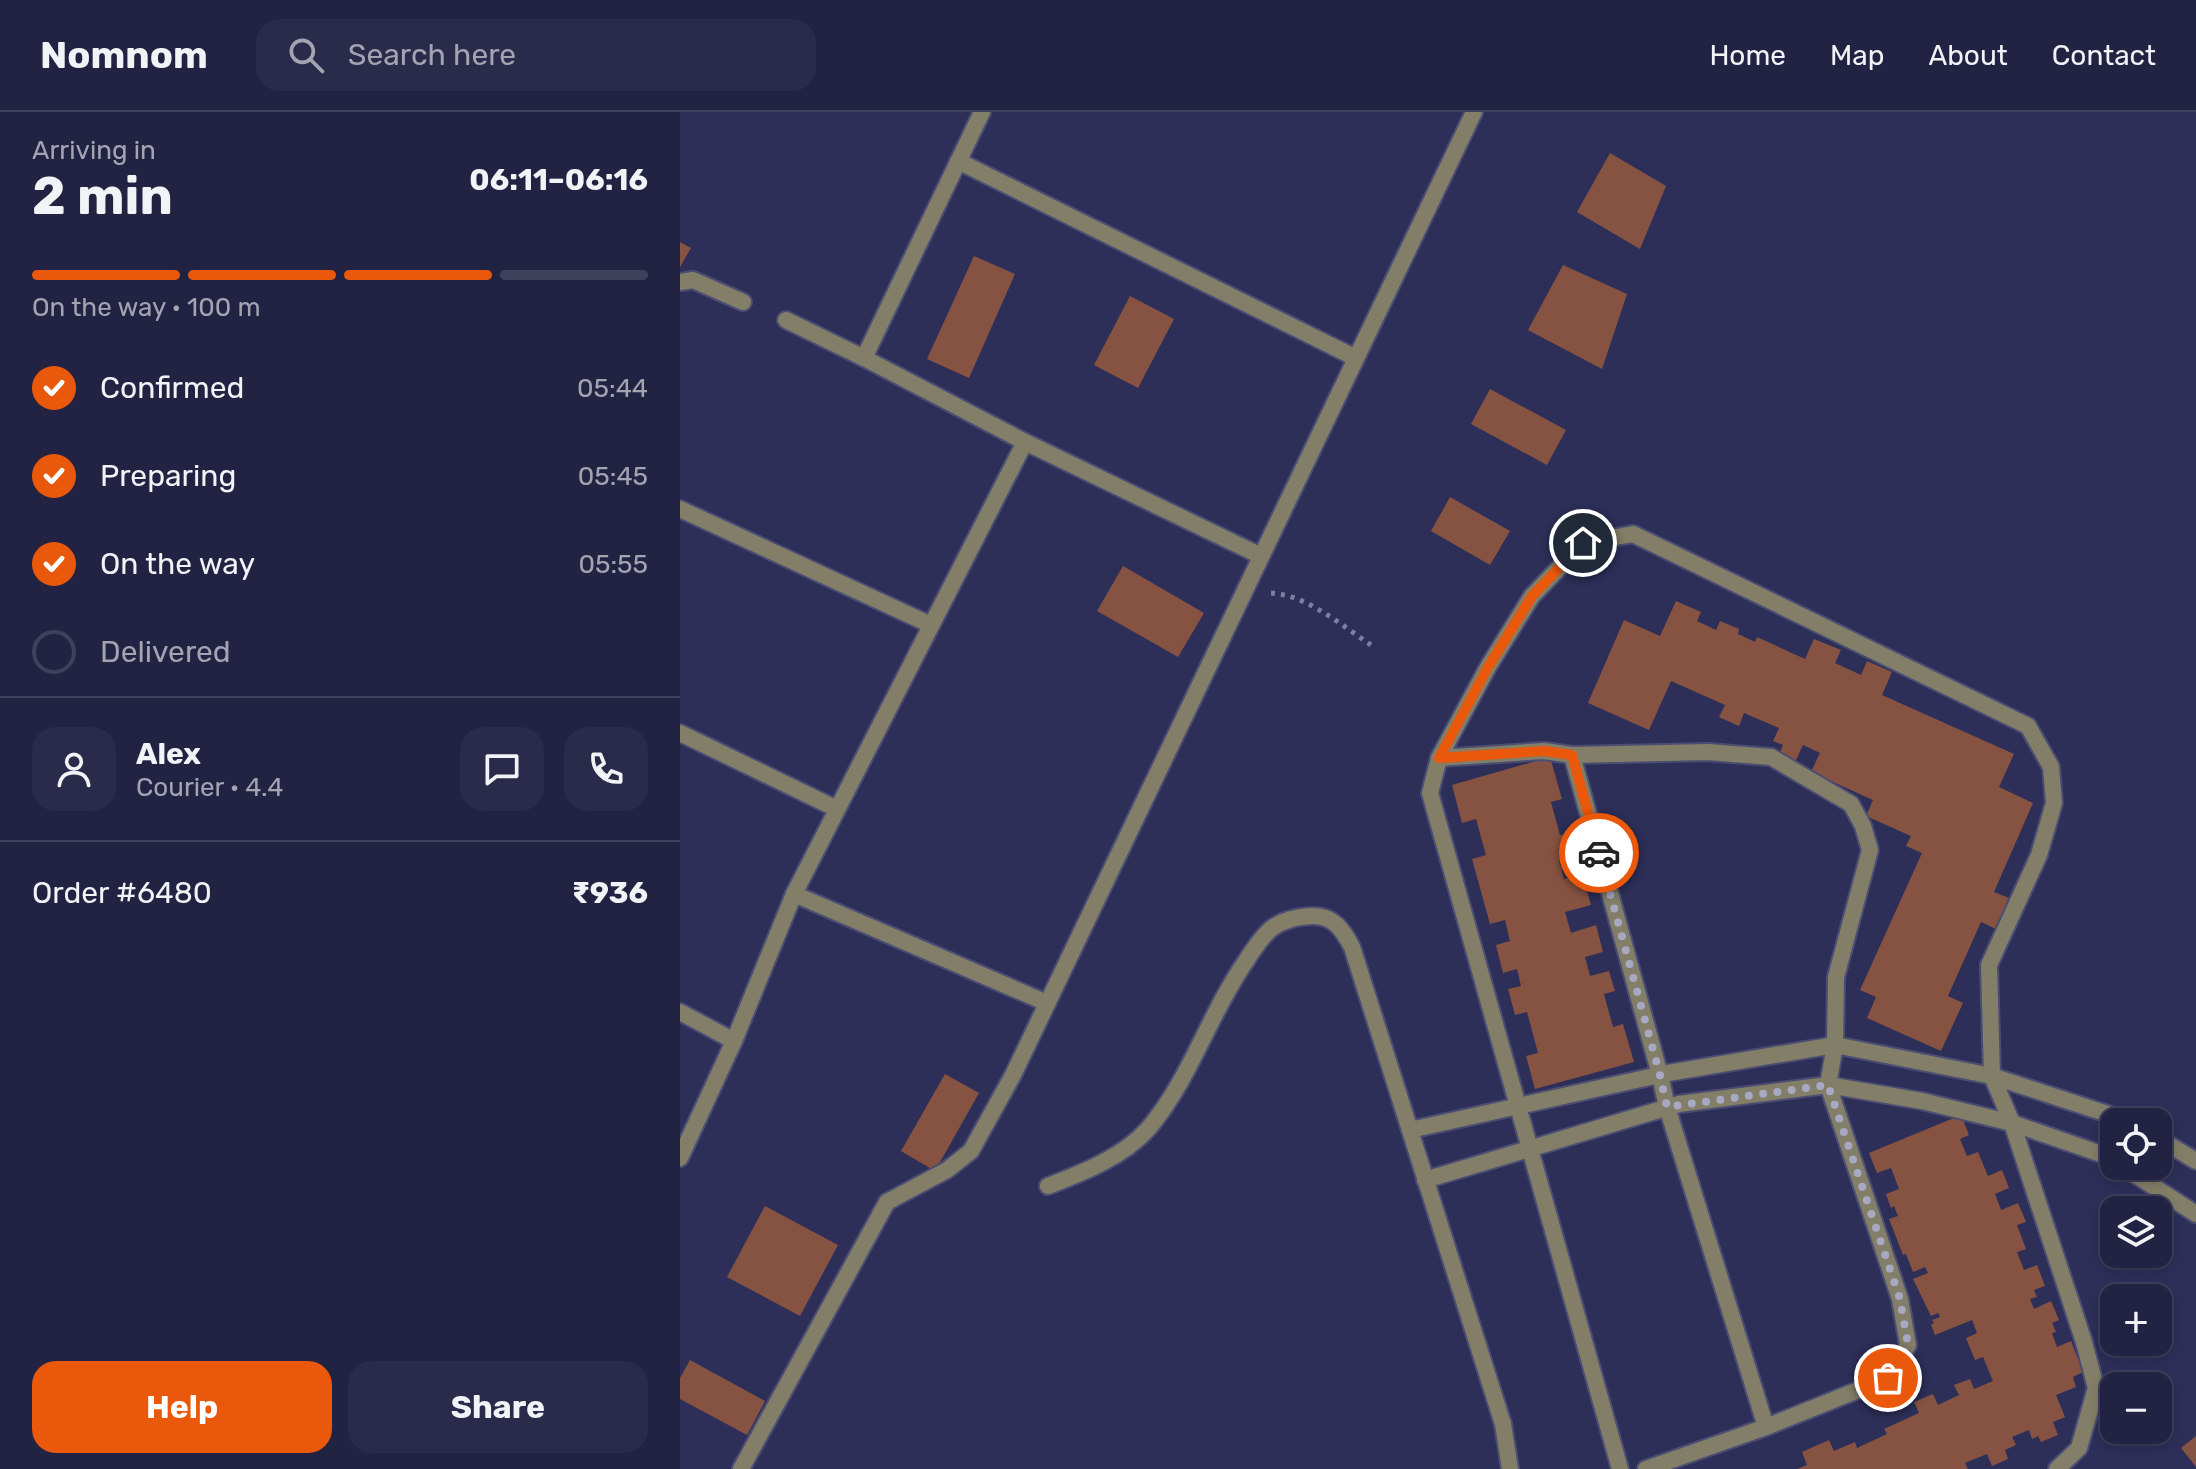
<!DOCTYPE html>
<html lang="en">
<head>
<meta charset="utf-8">
<style>
	body { margin:0; font-family:Rubik,sans-serif; background:#2a2b4a; color:#f1f3f6; height:100vh; display:flex; flex-direction:column; font-size:30px; white-space:nowrap }
	* { box-sizing:border-box; margin:0 }
	p { font-size:26px; color:#a2a4b2 }
	.icon { flex:none; width:44px; height:44px; fill:none; stroke:currentColor; stroke-width:2; stroke-linecap:round; stroke-linejoin:round }
	.map { position:relative; flex:1; overflow:hidden }
	.side { display:flex; flex-direction:column; background:#222343; width:680px }
	.side>* { flex:none }
	.controls { position:absolute; left:1420px; top:996px; display:grid; gap:16px }
	.controls a { display:grid; place-items:center; width:72px; height:72px; border-radius:16px; background:#222343; box-shadow:0 4px 12px #0003,0 0 0 2px #3f405c; font-size:40px }
	.pin { position:absolute; display:grid; place-items:center; width:68px; height:68px; color:#fff; margin:-34px; border:4px solid #fff; border-radius:50%; box-shadow:0 2px 8px #0007 }
	.courier { position:absolute; display:grid; place-items:center; width:80px; height:80px; margin:-40px; border:6px solid #ea580c; border-radius:50%; background:#fff; color:#222; box-shadow:0 2px 10px #0007 }
	.head em { font-style:normal; font-weight:700 }
	.head div { display:flex; flex-direction:column-reverse }
	.head { display:flex; align-items:center; justify-content:space-between; height:136px; padding:0 32px }
	h1 { font-size:52px; font-weight:700; line-height:60px }
	.bar { display:grid; grid-template-columns:repeat(4,1fr); gap:12px 8px; align-content:center; height:96px; padding:0 32px }
	.bar i { height:10px; border-radius:6px; background:#3f405c }
	.bar .selected { background:#ea580c }
	.bar p { grid-column:span 4 }
	.line { display:flex; align-items:center; gap:20px; padding:0 32px; border-top:2px solid #3f405c }
	.line div { flex:1 }
	.round { display:grid; place-items:center; flex:none; width:84px; height:84px; border-radius:24px; background:#2a2b4a }
	ol { padding:0 32px; list-style:none }
	li { display:flex; align-items:center; gap:24px; height:88px }
	li p { margin-inline-start:auto }
	li .icon { padding:8px; border-radius:50%; background:#ea580c; color:#fff; stroke-width:4 }
	li:last-child { color:#a2a4b2 }
	li i { width:44px; height:44px; border:4px solid #3f405c; border-radius:50% }
	.button { display:flex; gap:16px; margin-top:auto; padding:16px 32px }
	.button a { flex:1; height:92px; border-radius:24px; background:#ea580c; color:#fff; font-size:32px; font-weight:700; line-height:92px; text-align:center }
	.button a+a { background:#2a2b4a; color:#f1f3f6 }
	header { display:flex; align-items:center; gap:48px; box-sizing:border-box; height:112px; padding:0 40px; background:#222343; border-bottom:2px solid #3f405c }
	header strong { font-size:38px }
	nav { display:flex; gap:44px; margin-inline-start:auto; font-size:28px }
	.search { width:560px; height:72px; background:#2a2b4a; display:flex; align-items:center; gap:20px; box-sizing:border-box; padding:0 28px; border-radius:24px; color:#a2a4b2; font-size:30px }
	main { display:flex; flex:1; min-height:0 }
	.map>svg:first-child { display:block }
</style>
</head>
<body>
<header>
<strong>Nomnom</strong>
<div class="search"><svg class="icon" aria-label="search" viewBox="0 0 24 24"><circle cx="10" cy="10" r="6"/><path d="M15 15l6 6"/></svg>Search here</div>
<nav><a>Home</a><a>Map</a><a>About</a><a>Contact</a></nav>
</header>
<main>
<section class="side">
<div class="head"><div><h1>2 min</h1><p>Arriving in</p></div><em>06:11–06:16</em></div>
<div class="bar"><i class="selected"></i><i class="selected"></i><i class="selected"></i><i></i><p>On the way · 100 m</p></div>
<ol>
<li><svg class="icon" aria-label="check" viewBox="0 0 24 24"><path d="M5 12l5 5 9-10"/></svg>Confirmed<p>05:44</p></li>
<li><svg class="icon" aria-label="check" viewBox="0 0 24 24"><path d="M5 12l5 5 9-10"/></svg>Preparing<p>05:45</p></li>
<li><svg class="icon" aria-label="check" viewBox="0 0 24 24"><path d="M5 12l5 5 9-10"/></svg>On the way<p>05:55</p></li>
<li><i></i>Delivered</li>
</ol>
<div class="line" style="height:144px"><a class="round"><svg class="icon" aria-label="person" viewBox="0 0 24 24"><circle cx="12" cy="8" r="4"/><path d="M4 21q1-7 8-7t8 7"/></svg></a><div><b>Alex</b><p>Courier · 4.4</p></div><a class="round"><svg class="icon" aria-label="chat" viewBox="0 0 24 24"><path d="M4 5h16v11H9l-5 4z"/></svg></a><a class="round"><svg class="icon" aria-label="phone" viewBox="0 0 24 24"><path d="M5 4h4l2 5-3 2q2 4 5 5l2-3 5 2v4C11 20 4 13 5 4z"/></svg></a></div>
<div class="line" style="height:104px"><div>Order #6480</div><b>₹936</b></div>
<div class="button"><a>Help</a><a>Share</a></div>
</section>
<div class="map">
<svg width="1516" height="1357" viewBox="0 0 1516 1357">
	<rect width="100%" height="100%" fill="#2d2f59"/>
	<g fill="#865342">
		<polygon points="930,41 986,74 960,137 897,100"/>
		<polygon points="0,130 11,136 0,155"/>
		<polygon points="294,144 335,162 289,266 247,247"/>
		<polygon points="883,153 947,182 922,257 848,218"/>
		<polygon points="450,184 494,207 458,276 414,253"/>
		<polygon points="810,277 886,318 867,353 791,312"/>
		<polygon points="770,385 830,419 810,453 751,419"/>
		<polygon points="443,454 524,501 498,545 417,499"/>
		<polygon points="996,489 1021,500 1017,509 1036,518 1040,509 1059,517 1058,522 1075,530 1077,525 1125,547 1134,527 1161,538 1155,551 1181,563 1187,549 1212,560 1202,583 1334,642 1319,675 1353,691 1314,780 1329,786 1316,817 1301,810 1268,884 1283,891 1261,939 1187,906 1196,885 1180,878 1242,741 1226,734 1231,724 1186,704 1193,688 1131,660 1140,641 1123,633 1114,652 1098,645 1103,633 1093,629 1099,616 1064,601 1059,614 1039,605 1045,593 991,569 969,618 908,591 944,508 980,524"/>
		<polygon points="870,645 882,687 871,690 880,723 891,720 897,743 879,748 884,767 902,762 911,793 885,800 891,821 916,813 923,840 905,845 910,864 929,859 935,879 924,882 933,915 943,912 954,950 855,977 846,944 858,941 847,900 835,903 828,877 841,874 837,857 823,861 816,833 830,829 825,808 810,812 792,747 806,743 796,707 782,711 772,673"/>
		<polygon points="265,962 299,981 255,1059 221,1039"/>
		<polygon points="1281,1003 1289,1023 1280,1027 1287,1044 1298,1040 1308,1064 1322,1058 1329,1076 1315,1082 1321,1098 1338,1091 1346,1110 1337,1113 1346,1137 1337,1140 1344,1158 1357,1153 1365,1174 1354,1178 1357,1185 1350,1187 1354,1197 1371,1189 1379,1208 1372,1211 1376,1220 1372,1221 1377,1235 1391,1229 1403,1260 1393,1265 1396,1275 1376,1283 1385,1305 1373,1310 1378,1323 1361,1330 1358,1324 1352,1327 1349,1318 1332,1325 1336,1333 1325,1338 1328,1347 1312,1354 1307,1342 1285,1351 1288,1357 1117,1357 1127,1353 1122,1340 1149,1328 1154,1339 1175,1330 1177,1336 1207,1322 1204,1317 1239,1301 1234,1290 1253,1282 1258,1293 1279,1283 1274,1273 1290,1267 1294,1277 1313,1269 1303,1245 1295,1248 1286,1226 1297,1221 1292,1208 1255,1223 1251,1213 1254,1211 1252,1208 1260,1205 1258,1201 1251,1204 1233,1167 1248,1161 1245,1155 1233,1160 1226,1142 1223,1143 1209,1107 1218,1104 1214,1094 1211,1096 1206,1082 1219,1077 1211,1056 1197,1061 1189,1041"/>
		<polygon points="85,1094 158,1133 120,1204 47,1165"/>
		<polygon points="10,1248 85,1289 67,1323 0,1287 0,1266"/>
		<polygon points="1516,1324 1516,1355 1501,1336"/>
	</g>
	<g fill="none" stroke-linecap="round" stroke-linejoin="round">
		<g stroke="#4b4d73" stroke-width="20">
			<g id="minor">
				<polyline points="278,49 676,246"/>
				<polyline points="0,170 13,168 63,190"/>
				<polyline points="106,208 184,246 345,330 581,444"/>
				<polyline points="184,246 302,0"/>
				<polyline points="0,397 251,513"/>
				<polyline points="0,621 157,697"/>
				<polyline points="892,643 980,963 987,995 1086,1315"/>
				<polyline points="759,646 750,681 940,1357"/>
				<polyline points="114,782 367,891"/>
				<polyline points="0,900 54,929"/>
				<polyline points="730,1018 988,961 1155,933 1312,964 1452,1010"/>
				<polyline points="1478,1026 1516,1049"/>
				<polyline points="0,1046 54,929 114,782 345,330"/>
				<polyline points="1442,1054 1516,1102"/>
				<polyline points="745,1068 999,992 1148,973 1242,989 1332,1011 1424,1043 1434,1049"/>
				<path d="M368 1074C402 1061 443 1045 468 1017 510 968 529 902 566 849 573 838 582 824 592 816 605 807 617 805 632 804 653 803 663 818 672 835L823 1312 830 1357"/>
				<polyline points="61,1357 207,1090 267,1058 291,1039 333,963 794,0"/>
				<polyline points="966,1357 1086,1315 1208,1266 1228,1233 1220,1187 1148,973 1155,933 1156,865 1190,738 1183,714 1171,692 1091,645 1028,640 892,643 864,639 759,646 808,555 852,484 903,431 953,422 1348,614 1371,655 1374,691 1359,743 1309,853 1312,964 1332,1011 1404,1230 1416,1276 1399,1336 1377,1357"/>
			</g>
		</g>
		<path stroke="#7d7f9e" stroke-width="5" stroke-dasharray="4 6" stroke-linecap="butt" d="M591 481C627 483 661 513 691 533"/>
		<use href="#minor" stroke="#827e68" stroke-width="16"/>
	</g>
	<g fill="none" stroke-linecap="round" stroke-linejoin="round">
		<polyline stroke="#a7a9c2" stroke-width="8" stroke-dasharray="0 14.4" points="919,741 980,963 987,995 1148,973 1220,1187 1228,1233 1208,1266"/>
		<polyline stroke="#ea580c" stroke-width="10" points="903,431 852,484 808,555 759,646 864,639 892,643 919,741"/>
	</g>
</svg>
<div class="controls">
<a><svg class="icon" aria-label="locate" viewBox="0 0 24 24"><circle cx="12" cy="12" r="6"/><path d="M12 2v4M12 18v4M2 12h4M18 12h4"/></svg></a>
<a><svg class="icon" aria-label="layers" viewBox="0 0 24 24"><path d="M12 4l9 5-9 5-9-5zM3 14l9 5 9-5"/></svg></a>
<a>+</a>
<a>−</a>
</div>
<div class="pin" style="left:1208px;top:1266px;background:#ea580c"><svg class="icon" aria-label="bag" viewBox="0 0 24 24"><path d="M5 8h14l-1 12H6zM9 8a3 3 0 0 1 6 0"/></svg></div>
<div class="pin" style="left:903px;top:431px;background:#1f2937"><svg class="icon" aria-label="home" viewBox="0 0 24 24"><path d="M3 11l9-7 9 7M6 9v11h12V9"/></svg></div>
<div class="courier" style="left:919px;top:741px"><svg class="icon" aria-label="car" viewBox="0 0 24 24"><path d="M5 17H2v-5l4-1 3-4h7l3 4 3 1v5h-3M9 17h6M6 11h13"/><circle cx="7" cy="17" r="2"/><circle cx="17" cy="17" r="2"/></svg></div>
</div>
</main>
</body>
</html>
